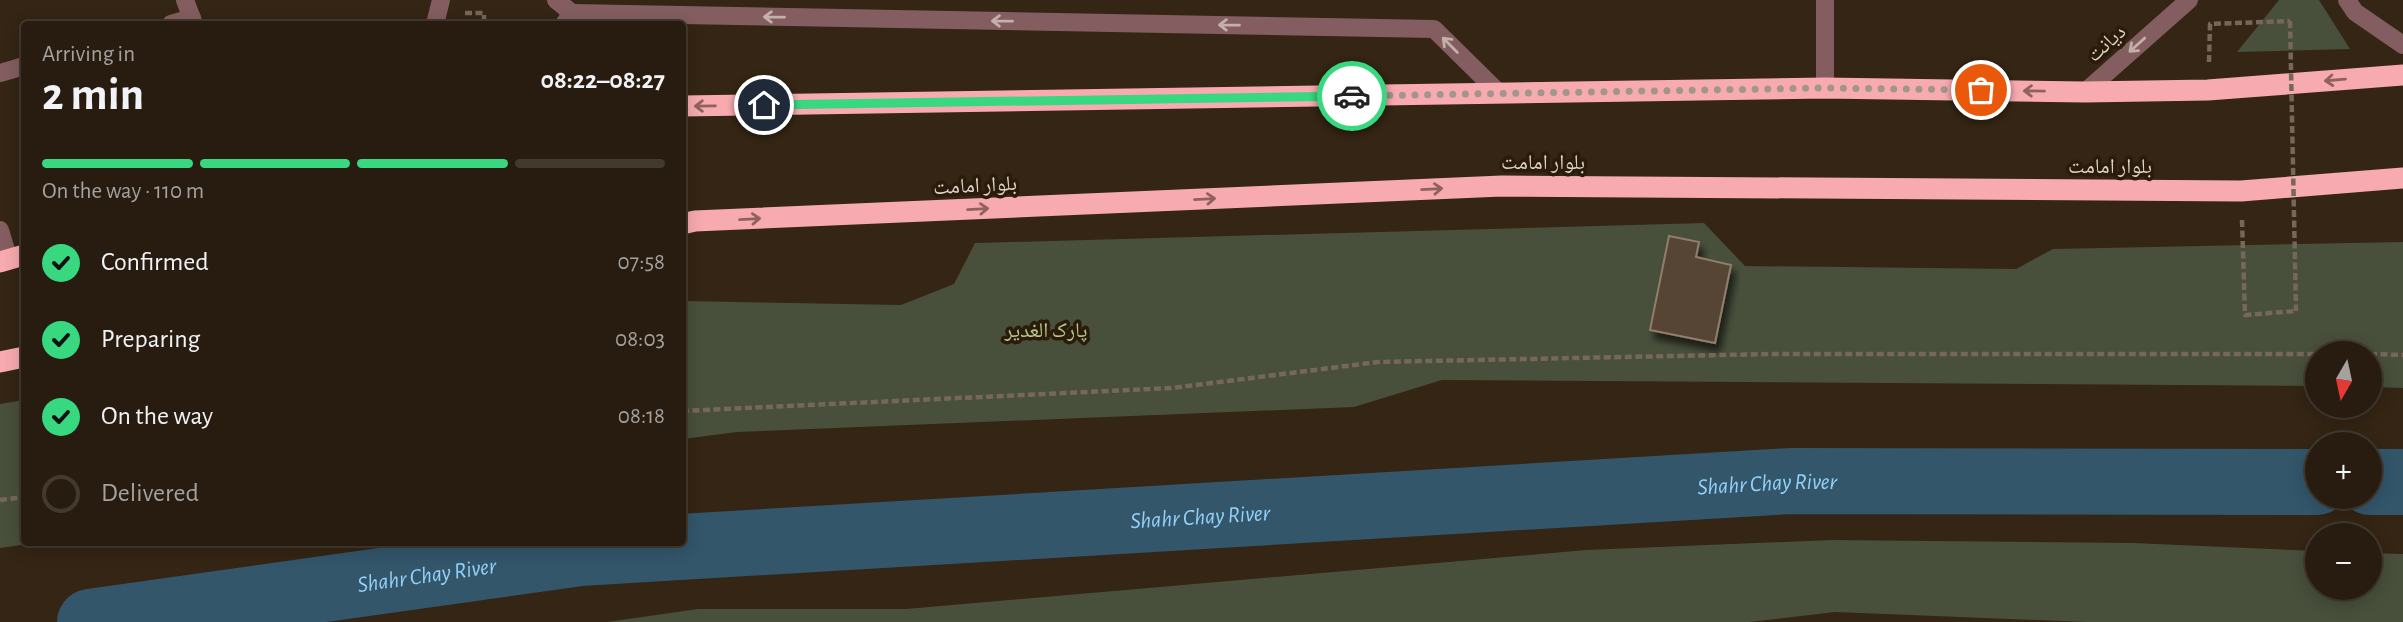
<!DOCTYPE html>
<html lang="en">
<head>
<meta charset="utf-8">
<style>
	body { margin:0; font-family:"Alegreya Sans","Noto Naskh Arabic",sans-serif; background:#2f2518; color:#f1f3f6; height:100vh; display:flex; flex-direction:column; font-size:26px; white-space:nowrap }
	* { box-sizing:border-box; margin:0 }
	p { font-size:23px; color:#a4a19e }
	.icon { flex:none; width:38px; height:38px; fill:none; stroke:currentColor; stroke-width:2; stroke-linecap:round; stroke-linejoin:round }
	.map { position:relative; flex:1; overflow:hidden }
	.details { position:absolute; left:21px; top:21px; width:665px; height:525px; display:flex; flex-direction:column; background:#271c0f; border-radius:7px; box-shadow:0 4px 18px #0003,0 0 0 2px #433a2f }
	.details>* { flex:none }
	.needle { width:46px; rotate:189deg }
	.controls { position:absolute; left:2305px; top:341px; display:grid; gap:14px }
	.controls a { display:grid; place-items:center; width:77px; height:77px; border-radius:50%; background:#271c0f; box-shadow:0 4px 18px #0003,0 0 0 2px #433a2f; font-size:35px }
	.pin { position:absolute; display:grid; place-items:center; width:60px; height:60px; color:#fff; margin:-30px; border:4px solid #fff; border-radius:50%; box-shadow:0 2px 7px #0007 }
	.courier { position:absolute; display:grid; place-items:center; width:70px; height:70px; margin:-35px; border:5px solid #37d880; border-radius:50%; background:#fff; color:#222; box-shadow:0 2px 9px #0007 }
	.summary em { font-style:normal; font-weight:700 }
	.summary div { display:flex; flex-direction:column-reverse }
	.summary { display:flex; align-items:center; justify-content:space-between; height:119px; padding:0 21px }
	h1 { font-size:46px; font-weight:700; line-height:52px }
	.bar { display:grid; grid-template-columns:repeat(4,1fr); gap:10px 7px; align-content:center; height:84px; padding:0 21px }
	.bar i { height:9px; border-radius:5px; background:#433a2f }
	.bar .active { background:#37d880 }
	.bar p { grid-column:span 4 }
	ol { padding:0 21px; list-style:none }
	li { display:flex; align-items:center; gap:21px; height:77px }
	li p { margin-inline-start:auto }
	li .icon { padding:7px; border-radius:50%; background:#37d880; color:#111; stroke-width:4 }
	li:last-child { color:#a4a19e }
	li i { width:38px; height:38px; border:4px solid #433a2f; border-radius:50% }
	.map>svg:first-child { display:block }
</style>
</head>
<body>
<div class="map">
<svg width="2403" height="622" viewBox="0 0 2403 622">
	<defs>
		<filter id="shadow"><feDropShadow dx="4.5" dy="8" stdDeviation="3.5" flood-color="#0009"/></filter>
	</defs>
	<rect width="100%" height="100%" fill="#342514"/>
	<g fill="#484f3b">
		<polygon points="2279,0 2319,0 2350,49 2237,52"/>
		<polygon points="1704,223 1745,266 2016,269 2053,249 2403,242 2403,388 2370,387 2370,354 2317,354 2317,386 1442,380 1354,407 737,432 683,439 682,301 901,305 954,284 975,243"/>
		<polygon points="24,400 24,542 35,543 0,548 0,404"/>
		<polygon points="1832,540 2133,543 2317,551 2317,588 2370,588 2370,553 2403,554 2403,622 2087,622 1835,612 1749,622 607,622 698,609 906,609 1586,550"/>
	</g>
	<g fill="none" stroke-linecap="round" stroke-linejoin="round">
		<g stroke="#33566b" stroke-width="66">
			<polyline points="2370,482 2403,482"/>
			<path id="s1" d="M90 622 580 553 1791 481 2317 482"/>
		</g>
	</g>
	<polygon fill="#564534" stroke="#917e6b" stroke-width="2" filter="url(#shadow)" points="1669,236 1699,242 1696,257 1731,265 1715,343 1650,330"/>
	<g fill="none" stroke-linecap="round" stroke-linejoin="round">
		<g stroke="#75685a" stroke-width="4.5" stroke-dasharray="7 3.5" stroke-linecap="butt">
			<polyline points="465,13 484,13 484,24"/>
			<polyline points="2209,62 2210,24 2290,21"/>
			<polyline points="2242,220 2245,315 2296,311"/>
			<polyline points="2370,354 2403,355"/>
			<polyline points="682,411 1172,388 1378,362 1771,354 2317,354"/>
			<polyline points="0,500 24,497"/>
		</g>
		<g stroke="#835d60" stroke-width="18">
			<polyline points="185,0 194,24"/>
			<polyline points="556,0 572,13"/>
			<polyline points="1825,0 1825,88"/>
			<polyline points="2347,0 2355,12 2403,45"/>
			<polyline points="171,24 192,18"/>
			<polyline points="435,24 441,0"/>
			<polyline points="564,24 572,13 1434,29 1499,93"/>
			<polyline points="0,73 24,66"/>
			<polyline points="2085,92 2189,0"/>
			<polyline points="0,230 9,260"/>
		</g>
		<g stroke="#f7aab0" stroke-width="21">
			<polyline points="682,106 1825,88 2085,92 2208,90 2403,75"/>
			<polyline points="682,224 695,221 1502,186 2241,191 2403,178"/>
			<polyline points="0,262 24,255"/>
			<polyline points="0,362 24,357"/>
		</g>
		<polyline stroke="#75685a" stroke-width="4.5" stroke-dasharray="7 3.5" stroke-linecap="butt" points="2290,21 2296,311"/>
	</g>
	<defs><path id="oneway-shaft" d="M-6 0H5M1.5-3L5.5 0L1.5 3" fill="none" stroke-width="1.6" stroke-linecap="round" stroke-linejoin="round" transform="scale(1.75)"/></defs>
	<g stroke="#c3b0aa">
		<use href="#oneway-shaft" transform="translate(774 17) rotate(-179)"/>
		<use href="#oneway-shaft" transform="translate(1002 21) rotate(-179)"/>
		<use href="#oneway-shaft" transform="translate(1229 25) rotate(-179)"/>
		<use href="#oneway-shaft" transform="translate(1450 45) rotate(-135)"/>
		<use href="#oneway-shaft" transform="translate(2137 45) rotate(138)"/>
	</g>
	<g stroke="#90625e">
		<use href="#oneway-shaft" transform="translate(2335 80) rotate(175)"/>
		<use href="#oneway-shaft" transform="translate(2034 91) rotate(-179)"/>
		<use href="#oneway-shaft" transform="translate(705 106) rotate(179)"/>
		<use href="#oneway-shaft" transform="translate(1432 189) rotate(-3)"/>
		<use href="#oneway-shaft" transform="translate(1205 199) rotate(-3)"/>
		<use href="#oneway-shaft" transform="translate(978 209) rotate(-3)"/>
		<use href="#oneway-shaft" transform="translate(750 219) rotate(-3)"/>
	</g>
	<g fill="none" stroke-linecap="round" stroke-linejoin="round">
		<polyline stroke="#a2968a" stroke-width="7" stroke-dasharray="0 12.6" points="1352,96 1825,88 1981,90"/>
		<polyline stroke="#37d880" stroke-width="9" points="764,105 1352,96"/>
	</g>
	<g text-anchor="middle" stroke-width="7" stroke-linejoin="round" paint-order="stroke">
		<g font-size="21" fill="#ded3c9" stroke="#2a1b0b">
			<text transform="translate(2106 43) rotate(-42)" y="7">دیانت</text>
			<text x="1543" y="169">بلوار امامت</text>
			<text x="2110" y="173">بلوار امامت</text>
			<text transform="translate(975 185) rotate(-3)" y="7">بلوار امامت</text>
		</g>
		<g font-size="21" fill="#b6c98d" stroke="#2a1b0b">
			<text x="1046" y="337">پارک الغدیر</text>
		</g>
		<g font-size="23" font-style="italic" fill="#93d1f9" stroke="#2a1b0b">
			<text dy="8" stroke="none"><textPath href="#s1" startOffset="1684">Shahr Chay River</textPath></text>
			<text dy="8" stroke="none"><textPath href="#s1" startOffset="1116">Shahr Chay River</textPath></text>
			<text dy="8" stroke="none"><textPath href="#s1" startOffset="340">Shahr Chay River</textPath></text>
		</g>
	</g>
</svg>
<div class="controls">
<a><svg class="needle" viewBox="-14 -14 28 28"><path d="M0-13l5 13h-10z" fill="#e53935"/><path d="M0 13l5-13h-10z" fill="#a4a19e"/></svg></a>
<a>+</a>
<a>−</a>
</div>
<div class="pin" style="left:1981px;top:90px;background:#ea580c"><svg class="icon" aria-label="bag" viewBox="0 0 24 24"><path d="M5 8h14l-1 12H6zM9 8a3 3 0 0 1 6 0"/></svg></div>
<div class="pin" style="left:764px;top:105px;background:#1f2937"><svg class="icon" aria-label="home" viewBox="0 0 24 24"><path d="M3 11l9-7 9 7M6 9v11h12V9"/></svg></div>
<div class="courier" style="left:1352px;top:96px"><svg class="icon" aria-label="car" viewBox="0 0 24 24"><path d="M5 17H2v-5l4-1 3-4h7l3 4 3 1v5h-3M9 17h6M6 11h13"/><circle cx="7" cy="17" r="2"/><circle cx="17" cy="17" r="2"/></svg></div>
<section class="details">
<div class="summary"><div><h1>2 min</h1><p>Arriving in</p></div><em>08:22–08:27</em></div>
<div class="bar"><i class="active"></i><i class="active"></i><i class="active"></i><i></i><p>On the way · 110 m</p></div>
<ol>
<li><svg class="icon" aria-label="check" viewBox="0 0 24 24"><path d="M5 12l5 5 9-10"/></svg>Confirmed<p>07:58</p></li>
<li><svg class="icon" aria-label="check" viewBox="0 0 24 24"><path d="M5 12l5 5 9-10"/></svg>Preparing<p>08:03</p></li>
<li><svg class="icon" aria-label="check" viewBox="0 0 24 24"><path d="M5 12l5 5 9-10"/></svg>On the way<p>08:18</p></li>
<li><i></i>Delivered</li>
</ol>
</section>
</div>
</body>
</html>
